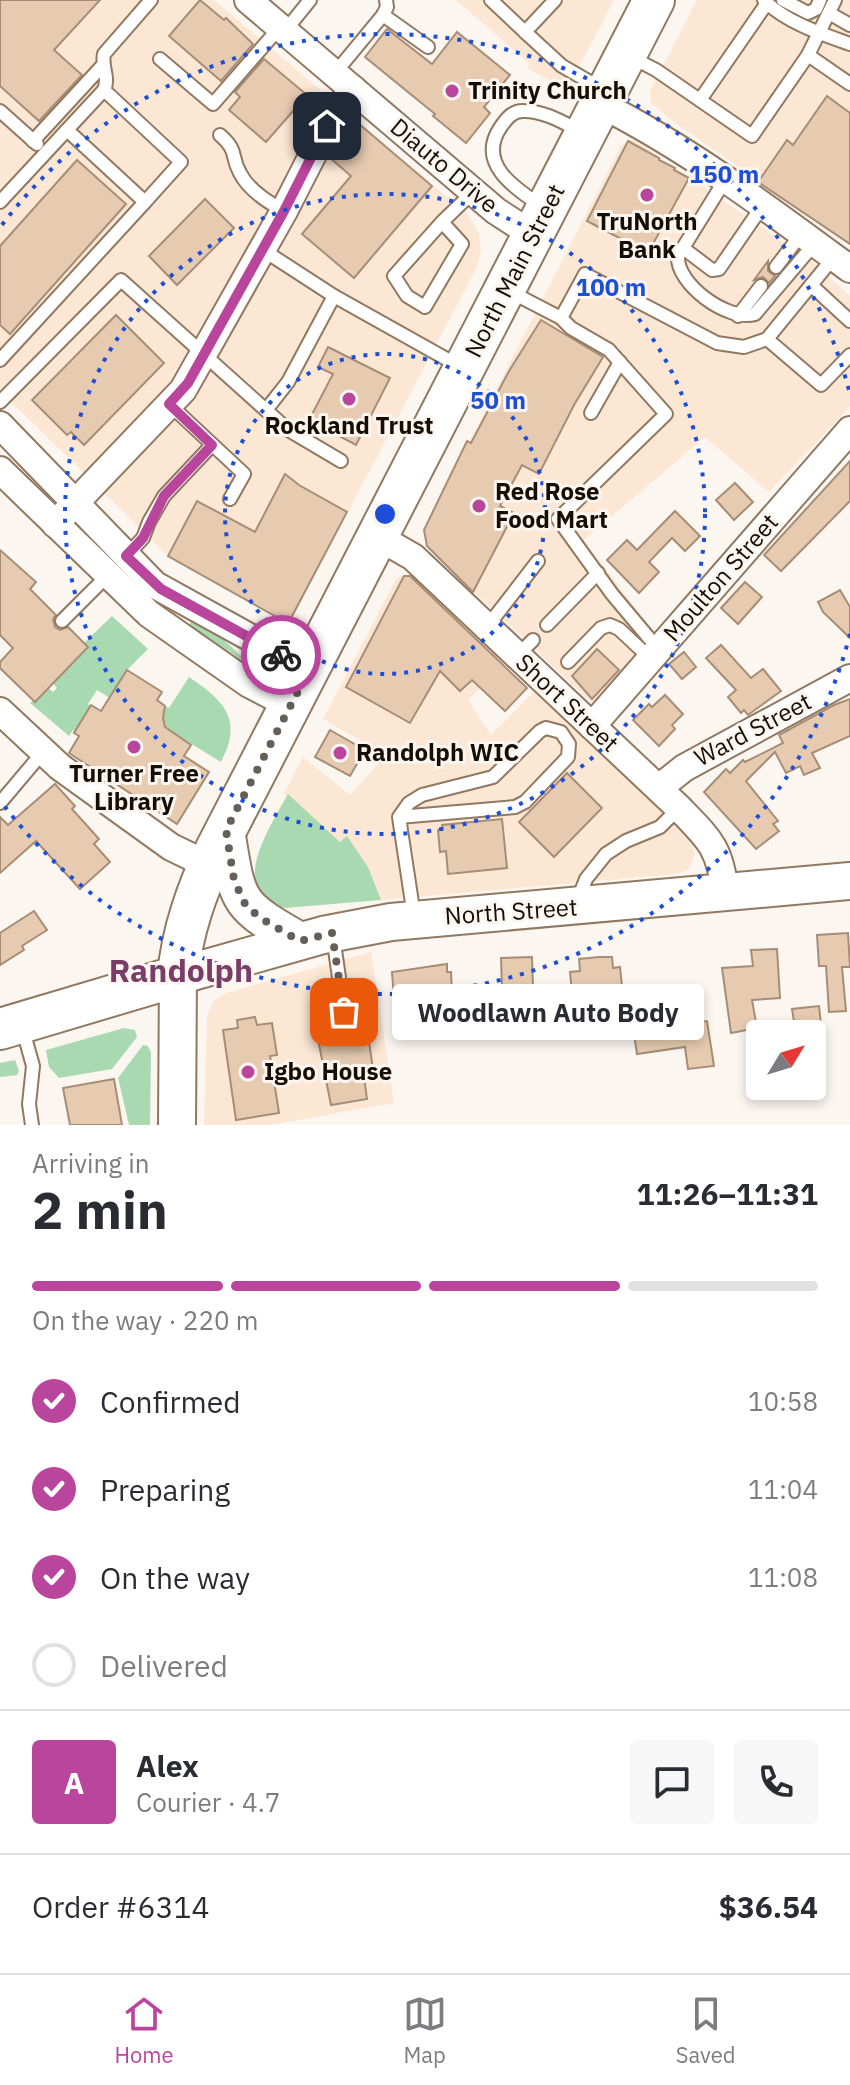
<!DOCTYPE html>
<html lang="en">
<head>
<meta charset="utf-8">
<style>
	body { margin:0; font-family:"IBM Plex Sans",sans-serif; background:#f7f7f7; color:#2b2b33; height:100vh; display:flex; flex-direction:column; font-size:30px; white-space:nowrap }
	* { box-sizing:border-box; margin:0 }
	p { font-size:26px; color:#7c7c81 }
	.icon { flex:none; width:44px; height:44px; fill:none; stroke:currentColor; stroke-width:2; stroke-linecap:round; stroke-linejoin:round }
	.map { position:relative; height:1125px; overflow:hidden }
	.sheet { display:flex; flex-direction:column; background:#fff; flex:1 }
	.sheet>* { flex:none }
	.needle { width:52px; rotate:52deg }
	.buttons { position:absolute; left:746px; top:1020px; display:grid; gap:16px }
	.buttons a { display:grid; place-items:center; width:80px; height:80px; border-radius:8px; background:#fff; box-shadow:0 4px 12px #0003; font-size:40px }
	.pin { position:absolute; display:grid; place-items:center; width:68px; height:68px; color:#fff; margin:-34px; border-radius:16px; box-shadow:0 4px 12px #0006 }
	.courier { position:absolute; display:grid; place-items:center; width:80px; height:80px; margin:-40px; border:6px solid #ba459d; border-radius:50%; background:#fff; color:#222; box-shadow:0 2px 10px #0007 }
	.bubble { position:absolute; height:56px; border-radius:8px; background:#fff; box-shadow:0 4px 12px #0003; font-size:26px; font-weight:700; line-height:56px; text-align:center }
	.headline em { font-style:normal; font-weight:700 }
	.headline div { display:flex; flex-direction:column-reverse }
	.headline { display:flex; align-items:center; justify-content:space-between; height:136px; padding:0 32px }
	h1 { font-size:52px; font-weight:700; line-height:60px }
	.bar { display:grid; grid-template-columns:repeat(4,1fr); gap:12px 8px; align-content:center; height:96px; padding:0 32px }
	.bar i { height:10px; border-radius:6px; background:#e1e1e2 }
	.bar .on { background:#ba459d }
	.bar p { grid-column:span 4 }
	.line { display:flex; align-items:center; gap:20px; padding:0 32px; border-top:2px solid #e1e1e2 }
	.line div { flex:1 }
	.round { display:grid; place-items:center; flex:none; width:84px; height:84px; border-radius:8px; background:#f7f7f7 }
	ol { padding:0 32px; list-style:none }
	li { display:flex; align-items:center; gap:24px; height:88px }
	li p { margin-inline-start:auto }
	li .icon { padding:8px; border-radius:50%; background:#ba459d; color:#fff; stroke-width:4 }
	li:last-child { color:#7c7c81 }
	li i { width:44px; height:44px; border:4px solid #e1e1e2; border-radius:50% }
	.tabs { display:flex; justify-content:space-around; align-items:center; height:112px; border-top:2px solid #e1e1e2; background:#fff; font-size:22px; color:#7c7c81 }
	.tabs a { display:grid; justify-items:center; gap:4px }
	.tabs .on { color:#ba459d }
	.map>svg:first-child { display:block }
</style>
</head>
<body>
<div class="map">
<svg width="850" height="1125" viewBox="0 0 850 1125">
	<rect width="100%" height="100%" fill="#fcf6f1"/>
	<g fill="#fce7d4">
		<polygon points="0,0 214,0 330,98 176,383 87,476 14,405 0,388"/>
		<polygon points="456,0 614,0 567,90 527,68 530,64"/>
		<polygon points="697,0 850,0 850,244 675,123 651,103 650,91"/>
		<polygon points="345,111 468,215 479,233 481,251 476,269 289,624 168,556 101,490 192,395"/>
		<polygon points="634,140 813,262 850,296 850,407 769,492 705,437 584,540 654,633 593,704 429,550 425,540 424,530 621,146 627,141"/>
		<polygon points="408,575 505,663 468,700 491,735 535,691 646,795 690,842 695,855 688,870 676,874 381,900 368,867 347,837 341,843 284,794 303,757 350,795 381,761 374,757 377,750 323,719 395,581 400,576"/>
		<polygon points="371,952 394,1103 270,1125 204,1125 207,1015 214,1000 226,993"/>
	</g>
	<g fill="#a9d9b1">
		<polygon points="112,616 148,649 127,670 110,698 97,690 88,704 91,707 75,731 73,730 69,736 30,703 48,688 53,692 57,688 53,683 88,647 84,643"/>
		<polygon points="191,622 223,639 250,665 189,625"/>
		<path d="M189 677C223 700 244 719 221 762L170 731C162 724 162 716 165 706L169 708Z"/>
		<path d="M288 794 340 842 347 836 368 867 381 900 285 908C224 895 271 825 288 794Z"/>
		<polygon points="124,1028 135,1030 137,1037 112,1069 59,1078 49,1067 46,1050"/>
		<polygon points="143,1045 148,1046 151,1053 150,1125 129,1125 118,1078"/>
		<polygon points="15,1060 19,1071 17,1075 0,1077 0,1063"/>
	</g>
	<g fill="#e7cbb1" stroke="#a78d75" stroke-width="2">
		<polygon points="0,0 100,0 54,50 82,75 39,121 0,86"/>
		<polygon points="200,0 224,20 226,18 253,44 221,81 169,36"/>
		<polygon points="387,29 432,64 457,32 510,75 484,107 490,113 466,143 433,116 435,114 365,57"/>
		<polygon points="264,59 307,95 266,142 229,110 240,97 235,92"/>
		<polygon points="827,96 850,113 850,244 758,182 787,140 793,145"/>
		<polygon points="358,123 432,186 354,278 302,234 351,176 329,157"/>
		<polygon points="628,141 659,158 659,160 675,168 674,170 689,178 648,253 587,221"/>
		<polygon points="77,160 126,204 10,334 0,325 0,246"/>
		<polygon points="205,199 234,228 177,285 149,256"/>
		<polygon points="768,261 768,271 775,276 769,283 763,277 754,280"/>
		<polygon points="116,315 164,363 84,445 71,432 67,435 32,400"/>
		<polygon points="541,320 603,357 574,405 539,474 522,465 500,506 514,513 473,592 427,546 424,530 467,441 471,443 509,371"/>
		<polygon points="328,347 390,378 356,445 309,420 333,374 318,367"/>
		<polygon points="850,461 850,501 781,571 764,555"/>
		<polygon points="285,474 299,485 347,512 291,618 282,620 168,556 197,501 255,532"/>
		<polygon points="735,483 753,502 734,520 716,500"/>
		<polygon points="675,511 700,536 685,551 672,538 649,562 659,572 639,593 607,560 627,540 637,550"/>
		<polygon points="0,550 36,582 30,589 56,615 53,619 55,627 60,630 68,627 88,647 35,702 0,668 0,662 13,648 0,635"/>
		<polygon points="404,576 410,576 527,688 505,711 472,680 460,691 440,671 410,723 346,687"/>
		<polygon points="745,582 762,597 738,624 721,608"/>
		<polygon points="840,590 850,607 850,638 823,612 818,602"/>
		<polygon points="721,645 751,678 763,669 781,691 748,715 744,710 741,713 728,697 736,690 706,658"/>
		<polygon points="597,649 619,670 592,699 572,676"/>
		<polygon points="684,652 696,667 682,679 669,664"/>
		<polygon points="127,670 162,692 157,700 165,706 163,718 165,727 191,745 184,756 209,772 177,824 69,753 79,736 74,733 91,705 101,711"/>
		<polygon points="665,695 683,714 672,725 675,729 659,746 633,720 649,704 652,707"/>
		<polygon points="850,699 850,736 812,753 820,768 804,775 800,766 786,773 775,752 746,781 778,821 773,824 779,831 756,849 704,792 726,769 730,773 743,760 745,762 783,743 779,735 834,705"/>
		<polygon points="330,730 365,750 350,776 315,757"/>
		<polygon points="567,773 602,808 554,857 519,822"/>
		<polygon points="55,784 75,806 72,809 99,839 94,844 110,862 80,889 36,841 0,873 0,817 8,825"/>
		<polygon points="502,819 507,868 448,874 446,851 440,852 438,830 443,829 442,825"/>
		<polygon points="34,911 47,930 22,946 24,950 0,965 0,933"/>
		<polygon points="848,933 850,967 842,967 846,1011 829,1012 826,966 819,966 817,935"/>
		<polygon points="777,949 780,998 752,1000 757,1028 731,1033 722,968 753,966 751,950"/>
		<polygon points="532,957 534,1017 492,1018 491,989 502,988 501,958"/>
		<polygon points="599,957 612,957 613,968 620,967 626,1025 568,1031 567,1013 574,1013 570,972 580,971 579,959"/>
		<polygon points="447,964 447,972 451,972 453,1014 419,1015 420,1023 396,1025 392,972"/>
		<polygon points="819,1006 822,1034 796,1034 792,1009"/>
		<polygon points="660,1010 663,1027 707,1021 714,1066 688,1069 685,1047 637,1054 631,1014"/>
		<polygon points="255,1017 257,1025 272,1023 277,1055 270,1056 279,1113 236,1120 223,1030 238,1028 237,1020"/>
		<polygon points="366,1021 374,1076 364,1077 367,1099 331,1105 316,1029"/>
		<polygon points="114,1079 122,1125 70,1125 63,1088"/>
	</g>
	<g fill="none" stroke-linecap="round" stroke-linejoin="round">
		<g stroke="#917860" stroke-width="16">
			<g id="service">
				<polyline points="491,0 525,32"/>
				<polyline points="555,0 525,32 562,66 602,89"/>
				<path d="M764 0C785 22 822 34 850 44"/>
				<polyline points="783,0 808,13 816,9 820,0"/>
				<polyline points="829,13 850,25"/>
				<polyline points="383,15 428,47"/>
				<polyline points="285,31 310,0"/>
				<polyline points="808,55 850,84"/>
				<polyline points="629,56 656,70 752,136 808,55 835,0"/>
				<polyline points="160,59 213,104 280,27"/>
				<polyline points="335,73 383,15 387,7 386,0"/>
				<polyline points="700,100 767,3"/>
				<polyline points="0,111 37,144"/>
				<polyline points="67,130 145,202 181,162 104,90"/>
				<path d="M220 135C239 152 230 155 240 173 248 189 269 203 284 211"/>
				<polyline points="33,141 103,65"/>
				<path d="M725 180 678 256C676 284 728 322 755 314L815 243"/>
				<path d="M0 202 104 90C110 78 101 67 104 54L151 0"/>
				<path d="M540 205C514 188 477 163 500 128 506 119 513 110 524 111 545 111 564 123 582 132"/>
				<polyline points="442,222 462,244 425,307 407,296 394,276 442,222 473,192"/>
				<polyline points="683,248 712,270 719,269 763,205"/>
				<polyline points="263,250 334,296 459,366"/>
				<polyline points="776,267 802,233"/>
				<polyline points="811,285 850,321"/>
				<polyline points="509,291 561,318 585,274 717,343 744,347 767,339 834,257"/>
				<polyline points="738,316 761,286"/>
				<polyline points="561,318 571,328 609,350 666,414 558,519 612,594 659,650"/>
				<polyline points="767,339 821,385 850,355"/>
				<polyline points="0,360 145,202"/>
				<polyline points="0,402 121,280 287,429 341,461"/>
				<polyline points="169,404 244,474 230,499"/>
				<polyline points="266,410 288,382 334,296"/>
				<polyline points="591,413 620,362"/>
				<polyline points="124,558 143,538 149,522 164,496 212,445"/>
				<polyline points="62,621 109,574"/>
				<polyline points="547,625 598,573"/>
				<polyline points="487,627 538,561"/>
				<polyline points="517,656 533,640"/>
				<polyline points="568,662 601,628 610,625 619,629 651,659"/>
				<polyline points="0,803 43,752"/>
				<polyline points="399,817 515,807 525,802 568,757 569,744 561,732 546,728 540,731 493,777 422,795 409,803 399,817 414,916"/>
				<polyline points="577,902 586,879 606,854 626,841 660,827 679,808"/>
				<polyline points="333,936 344,1012"/>
				<polyline points="23,1030 33,1066 29,1104 32,1125"/>
			</g>
		</g>
		<g stroke="#917860" stroke-width="30">
			<g id="minor">
				<polyline points="248,0 496,211 533,235"/>
				<path d="M600 104C689 149 770 210 850 269"/>
				<polyline points="0,425 155,585 309,670"/>
				<polyline points="0,470 149,614 249,684 291,706"/>
				<polyline points="55,524 183,390 284,211 332,117 353,89"/>
				<path d="M378 537 413 557 679 808C709 839 720 847 725 892"/>
				<polyline points="0,711 60,767 171,847 208,865"/>
				<polyline points="592,726 850,430"/>
				<polyline points="659,788 684,768 850,678"/>
			</g>
		</g>
		<g stroke="#917860" stroke-width="40">
			<g id="secondary">
				<path d="M226 830C238 903 235 904 300 941"/>
				<polyline points="177,1125 178,976 323,935 391,922 850,881"/>
			</g>
		</g>
		<g stroke="#917860" stroke-width="44">
			<path id="primary" d="M0 1029 178 976C182 931 197 890 216 849L654 0"/>
		</g>
		<use href="#service" stroke="#fff" stroke-width="12"/>
		<use href="#minor" stroke="#fff" stroke-width="26"/>
		<use href="#secondary" stroke="#fff" stroke-width="36"/>
		<use href="#primary" stroke="#fff" stroke-width="40"/>
	</g>
	<g fill="none" stroke-linecap="round" stroke-linejoin="round">
		<polyline stroke="#665f58" stroke-width="8" stroke-dasharray="0 14.4" points="281,655 309,670 226,830 234,880 246,906 262,919 300,941 332,933 344,1012"/>
		<polyline stroke="#ba459d" stroke-width="10" points="281,655 161,589 126,556 143,538 164,496 212,445 169,404 188,383 284,211 327,126"/>
	</g>
	<g fill="none" stroke="#1d4ed8" stroke-width="4" stroke-dasharray="4 8">
		<circle cx="385" cy="514" r="160"/>
		<circle cx="385" cy="514" r="320"/>
		<path d="M850 634A480 480 0 0 1 2 803M2 225A480 480 0 0 1 850 394"/>
	</g>
	<g fill="#ba459d" stroke="#fcf6f1" stroke-width="3">
		<circle cx="452" cy="91" r="8"/>
		<circle cx="647" cy="195" r="8"/>
		<circle cx="349" cy="399" r="8"/>
		<circle cx="479" cy="506" r="8"/>
		<circle cx="134" cy="747" r="8"/>
		<circle cx="340" cy="753" r="8"/>
		<circle cx="248" cy="1072" r="8"/>
	</g>
	<g text-anchor="middle" stroke-width="6" stroke-linejoin="round" paint-order="stroke">
		<g font-size="24" font-weight="bold" fill="#160d05" stroke="#fcf6f1" text-anchor="start">
			<text x="468" y="99">Trinity Church</text>
			<text x="647" y="230" text-anchor="middle">TruNorth<tspan x="647" dy="28">Bank</tspan></text>
			<text x="349" y="434" text-anchor="middle">Rockland Trust</text>
			<text x="495" y="500">Red Rose<tspan x="495" dy="28">Food Mart</tspan></text>
			<text x="356" y="761">Randolph WIC</text>
			<text x="134" y="782" text-anchor="middle">Turner Free<tspan x="134" dy="28">Library</tspan></text>
			<text x="264" y="1080">Igbo House</text>
		</g>
		<g font-size="24" fill="#160d05" stroke="#fcf6f1">
			<text transform="translate(444 166) rotate(40)" y="8">Diauto Drive</text>
			<text transform="translate(515 271) rotate(-63)" y="8">North Main Street</text>
			<text transform="translate(721 578) rotate(-49)" y="8">Moulton Street</text>
			<text transform="translate(567 703) rotate(43)" y="8">Short Street</text>
			<text transform="translate(753 730) rotate(-28)" y="8">Ward Street</text>
			<text transform="translate(511 912) rotate(-4)" y="8">North Street</text>
		</g>
		<g font-size="32" font-weight="bold" fill="#793d68" stroke="#fcf6f1">
			<text x="181" y="982">Randolph</text>
		</g>
	</g>
	<circle cx="385" cy="514" r="12" fill="#1d4ed8" stroke="#fcf6f1" stroke-width="4"/>
	<g font-size="24" text-anchor="middle" font-weight="bold" fill="#1d4ed8" stroke="#fcf6f1" stroke-width="6" stroke-linejoin="round" paint-order="stroke">
		<text x="724" y="183">150 m</text>
		<text x="611" y="296">100 m</text>
		<text x="498" y="409">50 m</text>
	</g>
</svg>
<div class="buttons">
<a><svg class="needle" viewBox="-14 -14 28 28"><path d="M0-13l5 13h-10z" fill="#e53935"/><path d="M0 13l5-13h-10z" fill="#7c7c81"/></svg></a>
</div>
<div class="pin" style="left:344px;top:1012px;background:#ea580c"><svg class="icon" aria-label="bag" viewBox="0 0 24 24"><path d="M5 8h14l-1 12H6zM9 8a3 3 0 0 1 6 0"/></svg></div>
<div class="pin" style="left:327px;top:126px;background:#1f2937"><svg class="icon" aria-label="home" viewBox="0 0 24 24"><path d="M3 11l9-7 9 7M6 9v11h12V9"/></svg></div>
<div class="courier" style="left:281px;top:655px"><svg class="icon" aria-label="bike" viewBox="0 0 24 24"><circle cx="6" cy="16" r="4"/><circle cx="18" cy="16" r="4"/><path d="M6 16l4-8h5l3 8M10 8l3 8H6M13 5h3"/></svg></div>
<div class="bubble" style="left:392px;top:984px;width:312px">Woodlawn Auto Body</div>
</div>
<section class="sheet">
<div class="headline"><div><h1>2 min</h1><p>Arriving in</p></div><em>11:26–11:31</em></div>
<div class="bar"><i class="on"></i><i class="on"></i><i class="on"></i><i></i><p>On the way · 220 m</p></div>
<ol>
<li><svg class="icon" aria-label="check" viewBox="0 0 24 24"><path d="M5 12l5 5 9-10"/></svg>Confirmed<p>10:58</p></li>
<li><svg class="icon" aria-label="check" viewBox="0 0 24 24"><path d="M5 12l5 5 9-10"/></svg>Preparing<p>11:04</p></li>
<li><svg class="icon" aria-label="check" viewBox="0 0 24 24"><path d="M5 12l5 5 9-10"/></svg>On the way<p>11:08</p></li>
<li><i></i>Delivered</li>
</ol>
<div class="line" style="height:144px"><b class="round" style="background:#ba459d;color:#fff">A</b><div><b>Alex</b><p>Courier · 4.7</p></div><a class="round"><svg class="icon" aria-label="chat" viewBox="0 0 24 24"><path d="M4 5h16v11H9l-5 4z"/></svg></a><a class="round"><svg class="icon" aria-label="phone" viewBox="0 0 24 24"><path d="M5 4h4l2 5-3 2q2 4 5 5l2-3 5 2v4C11 20 4 13 5 4z"/></svg></a></div>
<div class="line" style="height:104px"><div>Order #6314</div><b>$36.54</b></div>
</section>
<nav class="tabs">
<a class="on"><svg class="icon" aria-label="home" viewBox="0 0 24 24"><path d="M3 11l9-7 9 7M6 9v11h12V9"/></svg>Home</a>
<a><svg class="icon" aria-label="map" viewBox="0 0 24 24"><path d="M3 6l6-2 6 2 6-2v14l-6 2-6-2-6 2zM9 4v14M15 6v14"/></svg>Map</a>
<a><svg class="icon" aria-label="saved" viewBox="0 0 24 24"><path d="M7 4h10v16l-5-4-5 4z"/></svg>Saved</a>
</nav>
</body>
</html>
